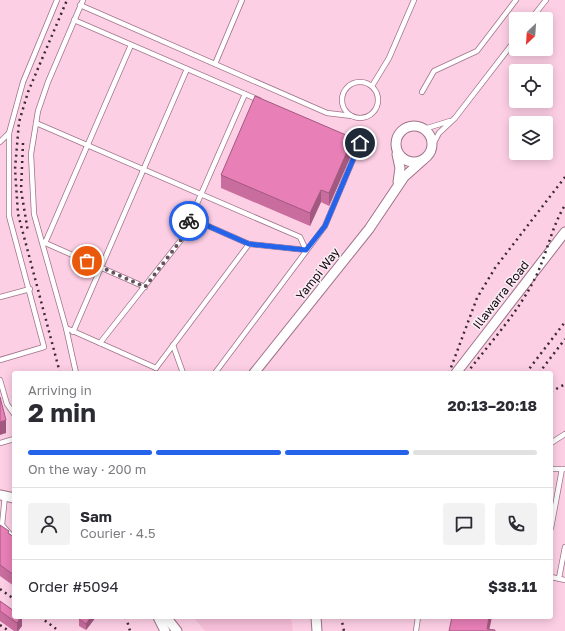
<!DOCTYPE html>
<html lang="en">
<head>
<meta charset="utf-8">
<style>
	body { margin:0; font-family:"Golos Text",sans-serif; background:#f2f2f3; color:#2b2b33; height:100vh; display:flex; flex-direction:column; font-size:15px; white-space:nowrap }
	* { box-sizing:border-box; margin:0 }
	p { font-size:13px; color:#7c7c81 }
	.icon { flex:none; width:22px; height:22px; fill:none; stroke:currentColor; stroke-width:2; stroke-linecap:round; stroke-linejoin:round }
	.map { position:relative; flex:1; overflow:hidden }
	.sheet { position:absolute; left:12px; top:371px; width:541px; height:248px; display:flex; flex-direction:column; background:#fff; border-radius:4px; box-shadow:0 2px 10px #0003 }
	.sheet>* { flex:none }
	.needle { width:26px; rotate:205deg }
	.controls { position:absolute; left:509px; top:12px; display:grid; gap:8px }
	.controls a { display:grid; place-items:center; width:44px; height:44px; border-radius:4px; background:#fff; box-shadow:0 2px 10px #0003; font-size:20px }
	.pin { position:absolute; display:grid; place-items:center; width:34px; height:34px; color:#fff; margin:-17px; border:2px solid #fff; border-radius:50%; box-shadow:0 1px 4px #0007 }
	.courier { position:absolute; display:grid; place-items:center; width:40px; height:40px; margin:-20px; border:3px solid #2563eb; border-radius:50%; background:#fff; color:#222; box-shadow:0 1px 5px #0007 }
	.head em { font-style:normal; font-weight:700 }
	.head div { display:flex; flex-direction:column-reverse }
	.head { display:flex; align-items:center; justify-content:space-between; height:68px; padding:0 16px }
	h1 { font-size:26px; font-weight:700; line-height:30px }
	.bar { display:grid; grid-template-columns:repeat(4,1fr); gap:6px 4px; align-content:center; height:48px; padding:0 16px }
	.bar i { height:5px; border-radius:3px; background:#e1e1e2 }
	.bar .active { background:#2563eb }
	.bar p { grid-column:span 4 }
	.line { display:flex; align-items:center; gap:10px; padding:0 16px; border-top:1px solid #e1e1e2 }
	.line div { flex:1 }
	.round { display:grid; place-items:center; flex:none; width:42px; height:42px; border-radius:4px; background:#f2f2f3 }
	.map>svg:first-child { display:block }
</style>
</head>
<body>
<div class="map">
<svg width="565" height="631" viewBox="0 0 565 631">
	<rect width="100%" height="100%" fill="#fadcea"/>
	<path fill="#fdcfe5" fill-rule="evenodd" d="M0 0H565V631H0ZM516 19H546V49H516ZM516 71H546V101H516ZM516 123H546V153H516ZM14 373H551V617H14Z"/>
	<polygon fill="#f7bfda" points="193,617 291,617 293,631 205,631"/>
	<g fill="none" stroke-linecap="round" stroke-linejoin="round">
		<g stroke="#9f7389" stroke-width="6">
			<g id="service">
				<polyline points="80,5 327,113 352,116"/>
				<polyline points="531,19 546,0"/>
				<polyline points="74,20 259,100"/>
				<polyline points="215,64 242,0"/>
				<circle cx="360" cy="100" r="18"/>
				<polyline points="372,86 389,58 414,0"/>
				<polyline points="422,92 434,71 477,51 516,0"/>
				<polyline points="36,123 300,237 306,250"/>
				<polyline points="424,129 450,121"/>
				<polyline points="0,142 9,133"/>
				<polyline points="430,150 439,133 455,118 516,39"/>
				<polyline points="190,218 249,244 306,250"/>
				<polyline points="43,242 145,287"/>
				<polyline points="45,243 131,45"/>
				<polyline points="0,297 30,289"/>
				<polyline points="66,328 156,368"/>
				<polyline points="73,332 187,69"/>
				<polyline points="100,343 181,240 245,94"/>
				<polyline points="173,345 183,373"/>
				<polyline points="0,360 44,347 9,216 9,133 23,82 57,0"/>
				<polyline points="156,368 249,244"/>
				<polyline points="76,373 66,328 34,214 31,154 38,111 48,82 83,0"/>
				<polyline points="215,373 325,226 360,143 348,138"/>
				<polyline points="0,380 7,404 14,414"/>
				<polyline points="0,443 14,439"/>
				<polyline points="551,443 565,434"/>
				<polyline points="551,469 565,469"/>
				<polyline points="5,496 2,525 14,539"/>
				<polyline points="551,528 562,469"/>
				<polyline points="551,577 565,580"/>
				<polyline points="559,578 565,547"/>
				<polyline points="416,631 418,617"/>
			</g>
		</g>
		<g stroke="#9f7389" stroke-width="11">
			<g id="minor">
				<circle cx="414" cy="144" r="18"/>
				<polyline points="397,154 400,168 398,182"/>
				<polyline points="254,373 369,229 404,177 423,160"/>
				<polyline points="456,373 565,232"/>
				<polyline points="0,495 14,498"/>
				<polyline points="158,617 165,631"/>
				<polyline points="166,617 177,631"/>
				<polyline points="316,617 317,631"/>
			</g>
		</g>
		<use href="#service" stroke="#fff" stroke-width="4.5"/>
		<use href="#minor" stroke="#fff" stroke-width="9"/>
		<g stroke="#3b2a33" stroke-width="2.5" stroke-dasharray="2 4" stroke-linecap="butt">
			<polyline points="23,143 21,190 28,232"/>
			<polyline points="60,373 18,214 15,169 19,122 28,92 67,0"/>
			<polyline points="449,373 477,298 495,268 565,177"/>
			<path d="M467 373C489 344 515 316 532 284 546 259 550 230 565 205"/>
			<polyline points="526,373 565,322"/>
			<polyline points="539,373 565,339"/>
			<polyline points="551,392 565,384"/>
			<polyline points="0,589 14,599"/>
			<polyline points="40,617 59,631"/>
			<polyline points="126,617 130,631"/>
			<polyline points="341,617 344,631"/>
			<polyline points="0,625 9,631"/>
		</g>
	</g>
	<g fill="#c86d9d">
		<polygon points="353,151 329,206 321,202 310,226 221,188 221,175"/>
		<polygon points="0,525 9,534 14,537 14,586 0,576"/>
		<polygon points="0,601 22,617 22,626 18,631 14,631 0,621"/>
		<polygon points="96,617 86,630 79,626 79,619"/>
	</g>
	<g fill="#a25980">
		<polygon points="353,138 353,151 329,206 329,193"/>
		<polygon points="321,190 321,202 310,226 310,213"/>
		<polygon points="6,420 6,433 0,435 0,422"/>
		<polygon points="21,617 22,617 22,626 18,631 17,631 17,623"/>
		<polygon points="91,617 96,617 86,630 86,624"/>
		<polygon points="489,617 492,617 489,631 487,629"/>
	</g>
	<g fill="#e87fb7" stroke="#a25980">
		<polygon points="255,96 353,138 329,193 321,190 310,213 221,175"/>
		<polygon points="0,397 6,420 0,422"/>
		<polygon points="0,525 9,531 8,533 14,537 14,575 0,565"/>
		<polygon points="0,601 14,611 14,617 21,617 17,623 0,611"/>
		<polygon points="81,617 91,617 86,624 79,619"/>
		<polygon points="452,617 489,617 487,629 495,630 495,631 449,631"/>
	</g>
	<g fill="none" stroke-linecap="round" stroke-linejoin="round">
		<polyline stroke="#66525c" stroke-width="4" stroke-dasharray="0 7.2" points="87,261 145,287 181,240 189,221"/>
		<polyline stroke="#2563eb" stroke-width="5" points="189,221 190,218 249,244 306,250 325,226 360,143"/>
	</g>
	<g text-anchor="middle" stroke-width="3" stroke-linejoin="round" paint-order="stroke">
		<g font-size="12" fill="#16070f" stroke="#f9eff4">
			<text transform="translate(318 274) rotate(-52)" y="4">Yampi Way</text>
			<text transform="translate(501 295) rotate(-52)" y="4">Illawarra Road</text>
		</g>
	</g>
</svg>
<div class="controls">
<a><svg class="needle" viewBox="-14 -14 28 28"><path d="M0-13l5 13h-10z" fill="#e53935"/><path d="M0 13l5-13h-10z" fill="#7c7c81"/></svg></a>
<a><svg class="icon" aria-label="locate" viewBox="0 0 24 24"><circle cx="12" cy="12" r="6"/><path d="M12 2v4M12 18v4M2 12h4M18 12h4"/></svg></a>
<a><svg class="icon" aria-label="layers" viewBox="0 0 24 24"><path d="M12 4l9 5-9 5-9-5zM3 14l9 5 9-5"/></svg></a>
</div>
<div class="pin" style="left:87px;top:261px;background:#ea580c"><svg class="icon" aria-label="bag" viewBox="0 0 24 24"><path d="M5 8h14l-1 12H6zM9 8a3 3 0 0 1 6 0"/></svg></div>
<div class="pin" style="left:360px;top:143px;background:#1f2937"><svg class="icon" aria-label="home" viewBox="0 0 24 24"><path d="M3 11l9-7 9 7M6 9v11h12V9"/></svg></div>
<div class="courier" style="left:189px;top:221px"><svg class="icon" aria-label="bike" viewBox="0 0 24 24"><circle cx="6" cy="16" r="4"/><circle cx="18" cy="16" r="4"/><path d="M6 16l4-8h5l3 8M10 8l3 8H6M13 5h3"/></svg></div>
<section class="sheet">
<div class="head"><div><h1>2 min</h1><p>Arriving in</p></div><em>20:13–20:18</em></div>
<div class="bar"><i class="active"></i><i class="active"></i><i class="active"></i><i></i><p>On the way · 200 m</p></div>
<div class="line" style="height:72px"><a class="round"><svg class="icon" aria-label="person" viewBox="0 0 24 24"><circle cx="12" cy="8" r="4"/><path d="M4 21q1-7 8-7t8 7"/></svg></a><div><b>Sam</b><p>Courier · 4.5</p></div><a class="round"><svg class="icon" aria-label="chat" viewBox="0 0 24 24"><path d="M4 5h16v11H9l-5 4z"/></svg></a><a class="round"><svg class="icon" aria-label="phone" viewBox="0 0 24 24"><path d="M5 4h4l2 5-3 2q2 4 5 5l2-3 5 2v4C11 20 4 13 5 4z"/></svg></a></div>
<div class="line" style="height:52px"><div>Order #5094</div><b>$38.11</b></div>
</section>
</div>
</body>
</html>
